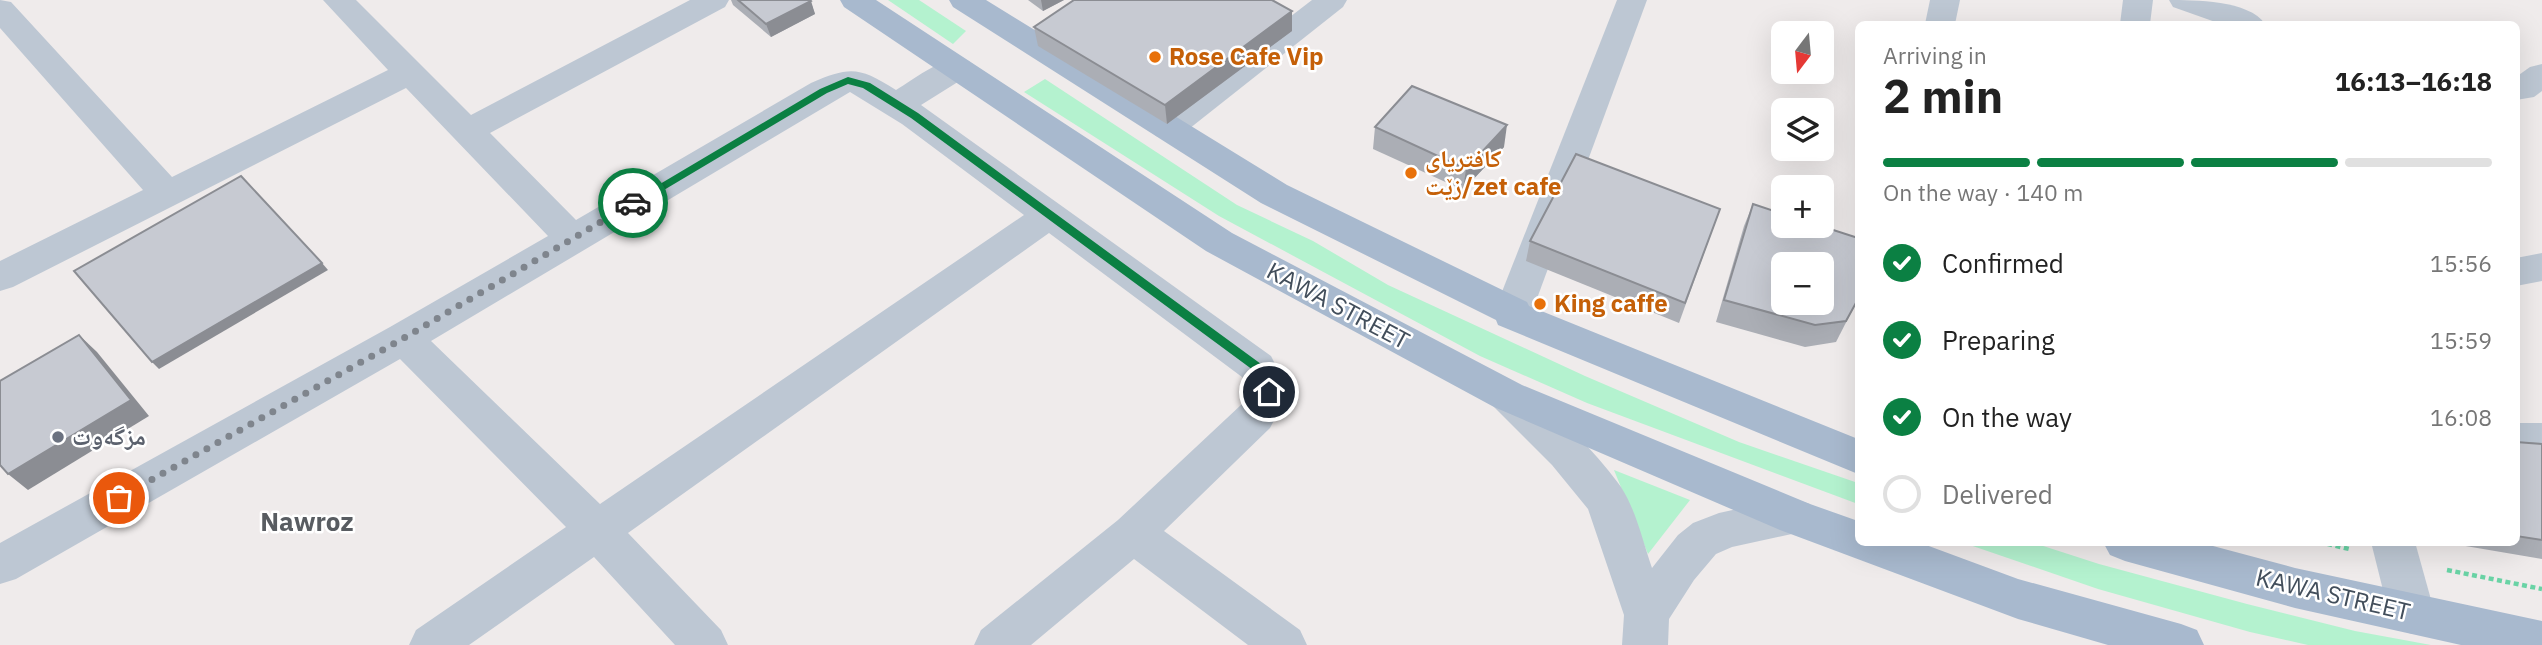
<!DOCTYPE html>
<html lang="en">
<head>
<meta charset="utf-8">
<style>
	body { margin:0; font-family:"IBM Plex Sans","Noto Naskh Arabic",sans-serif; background:#f6f6f6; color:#222; height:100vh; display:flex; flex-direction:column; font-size:26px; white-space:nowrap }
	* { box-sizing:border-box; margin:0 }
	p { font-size:23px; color:#767676 }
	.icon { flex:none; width:38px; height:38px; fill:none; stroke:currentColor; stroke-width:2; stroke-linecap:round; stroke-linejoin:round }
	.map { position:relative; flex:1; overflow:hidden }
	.side { position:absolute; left:1855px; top:21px; width:665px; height:525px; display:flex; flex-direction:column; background:#fff; border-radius:10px; box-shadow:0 7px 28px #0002 }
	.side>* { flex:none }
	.needle { width:46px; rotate:196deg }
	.controls { position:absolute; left:1771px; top:21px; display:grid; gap:14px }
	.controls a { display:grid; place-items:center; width:63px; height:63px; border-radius:10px; background:#fff; box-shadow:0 7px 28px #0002; font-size:35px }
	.pin { position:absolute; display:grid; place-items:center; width:60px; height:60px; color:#fff; margin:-30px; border:4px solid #fff; border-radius:50%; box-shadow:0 2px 7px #0007 }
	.courier { position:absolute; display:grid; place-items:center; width:70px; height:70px; margin:-35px; border:5px solid #0b8043; border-radius:50%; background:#fff; color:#222; box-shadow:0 2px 9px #0007 }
	.headline em { font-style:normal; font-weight:800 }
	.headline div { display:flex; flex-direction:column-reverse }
	.headline { display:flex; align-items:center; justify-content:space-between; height:119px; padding:0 28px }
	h1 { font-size:46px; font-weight:800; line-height:52px }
	.bar { display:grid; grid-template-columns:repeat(4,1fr); gap:10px 7px; align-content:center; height:84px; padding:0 28px }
	.bar i { height:9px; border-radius:5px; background:#e0e0e0 }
	.bar .selected { background:#0b8043 }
	.bar p { grid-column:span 4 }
	ol { padding:0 28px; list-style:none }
	li { display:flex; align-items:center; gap:21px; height:77px }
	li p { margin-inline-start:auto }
	li .icon { padding:7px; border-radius:50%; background:#0b8043; color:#fff; stroke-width:4 }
	li:last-child { color:#767676 }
	li i { width:38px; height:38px; border:4px solid #e0e0e0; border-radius:50% }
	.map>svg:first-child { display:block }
</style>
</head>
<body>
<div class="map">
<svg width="2542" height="645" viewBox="0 0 2542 645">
	<rect width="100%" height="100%" fill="#efebeb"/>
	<g fill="#b4f2cf">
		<polygon points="888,0 919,0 966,31 953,44"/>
		<polygon points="1045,79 1237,205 1313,241 1388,285 1585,376 1739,442 1858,483 1858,504 1587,403 1480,356 1219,216 1024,92"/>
		<polygon points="1614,470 1690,500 1648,554"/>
		<polygon points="1964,543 2034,543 2099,564 2247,604 2355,631 2431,645 2308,645 2250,632 2098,589"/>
	</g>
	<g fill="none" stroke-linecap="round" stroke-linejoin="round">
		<g stroke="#69d3a5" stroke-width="4.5" stroke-dasharray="5 3.5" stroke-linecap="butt">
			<polyline points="2319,542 2349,549"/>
			<polyline points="2447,570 2542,589"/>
		</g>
		<g fill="#bdc7d3" fill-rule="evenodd">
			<path d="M0 0 11 2 172 177 388 70 323 0H356L471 115 690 0H729L725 7 490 133 576 220 811 83C851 66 859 67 896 90 918 77 943 54 969 61L973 68 969 75 921 105 1271 356 1289 392 1270 428 1164 531 1300 630 1307 645H1248L1134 559 1031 645H974L981 630 1118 520 1242 404 1249 392 1242 377 1049 233 628 533 721 630 728 645H675L594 557 469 645H409L416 630 566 527 400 359 16 579 0 584V543L390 327 548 236 406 88 13 287 0 291V261L143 190 0 28ZM850 92 902 124 1024 215 600 504 431 341Z"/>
			<polygon points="1312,0 1347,0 1343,7 1180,136 1168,139 1156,136 1151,128 1156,120"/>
			<polygon points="1617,0 1647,0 1532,312 1527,322 1513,327 1499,322 1494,312"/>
			<polygon points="1930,0 1960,0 1955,24 1925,24"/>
			<polygon points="2123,0 2153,0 2150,24 2120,24"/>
			<path d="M2169 0C2194 0 2249 0 2265 24H2221L2173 7Z"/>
			<polygon points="2542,64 2542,91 2534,97 2516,100 2516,77 2530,67"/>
			<polygon points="2542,253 2542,281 2516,286 2516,258"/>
			<rect x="2516" y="423" width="26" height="34"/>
			<polygon points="2371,542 2415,542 2435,614 2428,628 2412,634 2396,628 2389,614"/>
		</g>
		<path fill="#bdc7d3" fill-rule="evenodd" d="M1508 380C1538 390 1602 459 1621 487 1636 510 1643 542 1652 568L1678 535 1693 523 1719 513 1760 504 1795 499 1810 504 1817 517 1810 530 1732 547 1716 554 1694 580 1669 619 1668 645H1622L1624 615 1588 509 1552 465 1494 407 1488 396 1494 385Z"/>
		<g fill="#a8b9ce" fill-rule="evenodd">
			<polygon points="840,0 876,0 1232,233 1522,385 1810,504 1858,521 1858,542 1918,542 2018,579 2181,624 2197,630 2204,645 2108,645 2018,619 1780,530 1494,407 1206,251 844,7"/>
			<polygon points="949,0 986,0 1287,185 1527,302 1529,306 1858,439 1858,474 1498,325 1496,320 1261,203 953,7"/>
			<polygon points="2103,542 2198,542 2295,568 2542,621 2542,645 2461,645 2295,608 2125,561 2110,555"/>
		</g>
	</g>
	<g fill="#abaeb5">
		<polygon points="731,0 810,0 815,14 771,37 733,5"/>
		<polygon points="1028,0 1064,0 1043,11"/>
		<polygon points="1034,27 1292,31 1167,124 1038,46"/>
		<polygon points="1375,127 1504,147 1463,190 1373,149"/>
		<polygon points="1753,204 1857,301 1836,342 1805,347 1716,322 1744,226"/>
		<polygon points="1720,209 1679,323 1526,261 1530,241"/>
		<polygon points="2516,442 2542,443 2542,559 2442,542 2516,542"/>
	</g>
	<g fill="#8b8d93">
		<polygon points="1041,0 1064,0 1043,11"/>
		<polygon points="811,1 815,14 771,37 766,24"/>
		<polygon points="1292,11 1292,31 1167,124 1165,105"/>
		<polygon points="1507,125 1504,147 1463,190 1466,169"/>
		<polygon points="322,263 328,270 159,369 152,362"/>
		<polygon points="79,335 97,352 149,416 28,490 8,474"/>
	</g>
	<g fill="#c7cad2" stroke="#8b8d93" stroke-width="2" fill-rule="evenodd">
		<polygon points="738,0 810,0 811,1 766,24"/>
		<polygon points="1074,0 1272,0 1292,11 1165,105 1034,27"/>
		<polygon points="1412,86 1507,125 1466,169 1375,127"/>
		<polygon points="1576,154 1720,209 1685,303 1530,241"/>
		<polygon points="241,176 322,263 152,362 74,271"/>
		<path d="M1753 204 1783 214V226H1821L1858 238V294L1857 301 1846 321 1815 325 1724 300ZM1783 264H1822V303H1783Z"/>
		<polygon points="79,335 131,400 8,474 0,465 0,381"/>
		<polygon points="2516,442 2542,444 2542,540 2516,536"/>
	</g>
	<polygon fill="#0b8043" points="848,77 870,83 918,113 1261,364 1275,392 1273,396 1265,396 1253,370 911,118 863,88 848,84 827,93 637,206 630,206 628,203 820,89"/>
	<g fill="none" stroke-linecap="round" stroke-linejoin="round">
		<polyline stroke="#7f858d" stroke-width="7" stroke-dasharray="0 12.6" points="119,498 404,338 633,203"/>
	</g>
	<g fill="#e8710a" stroke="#fff" stroke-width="2.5">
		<circle cx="1155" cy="57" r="7"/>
		<circle cx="1411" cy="173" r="7"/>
		<circle cx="1540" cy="304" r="7"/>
	</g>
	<circle fill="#6b7280" stroke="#fff" stroke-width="2.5" cx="58" cy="437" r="7"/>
	<g text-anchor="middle" stroke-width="5" stroke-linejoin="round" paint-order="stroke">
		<g font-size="24" font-weight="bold" fill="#c56008" stroke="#fff" text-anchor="start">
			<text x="1169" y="65">Rose Cafe Vip</text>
			<text x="1425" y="167">کافتریای<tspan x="1425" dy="28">زێت/zet cafe</tspan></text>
			<text x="1554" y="312">King caffe</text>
		</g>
		<g font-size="24" fill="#424e5b" stroke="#fff">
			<text transform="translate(1338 306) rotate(28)" y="8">KAWA STREET</text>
			<text transform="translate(2333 595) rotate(13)" y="8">KAWA STREET</text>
		</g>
		<g font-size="24" font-weight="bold" fill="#5b616d" stroke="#fff" text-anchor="start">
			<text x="72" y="445">مزگەوت</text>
		</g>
		<g font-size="26" font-weight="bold" fill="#585c61" stroke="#fff">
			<text x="307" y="531">Nawroz</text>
		</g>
	</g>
</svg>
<div class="controls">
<a><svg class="needle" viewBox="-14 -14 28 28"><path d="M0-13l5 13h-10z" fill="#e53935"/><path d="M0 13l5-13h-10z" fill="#767676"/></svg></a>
<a><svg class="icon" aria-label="layers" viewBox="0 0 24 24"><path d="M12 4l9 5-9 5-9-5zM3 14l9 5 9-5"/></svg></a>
<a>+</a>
<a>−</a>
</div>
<div class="pin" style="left:119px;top:498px;background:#ea580c"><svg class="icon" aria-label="bag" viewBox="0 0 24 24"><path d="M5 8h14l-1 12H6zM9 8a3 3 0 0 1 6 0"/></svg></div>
<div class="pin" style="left:1269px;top:392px;background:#1f2937"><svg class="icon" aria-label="home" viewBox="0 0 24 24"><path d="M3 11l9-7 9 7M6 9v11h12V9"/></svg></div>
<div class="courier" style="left:633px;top:203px"><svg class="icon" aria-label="car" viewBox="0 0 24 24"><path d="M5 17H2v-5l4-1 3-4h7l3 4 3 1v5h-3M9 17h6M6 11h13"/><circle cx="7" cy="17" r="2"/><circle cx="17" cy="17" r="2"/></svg></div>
<section class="side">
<div class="headline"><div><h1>2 min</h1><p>Arriving in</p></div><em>16:13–16:18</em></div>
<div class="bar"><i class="selected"></i><i class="selected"></i><i class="selected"></i><i></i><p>On the way · 140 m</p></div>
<ol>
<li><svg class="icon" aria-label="check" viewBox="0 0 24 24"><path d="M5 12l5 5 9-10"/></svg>Confirmed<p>15:56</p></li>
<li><svg class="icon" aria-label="check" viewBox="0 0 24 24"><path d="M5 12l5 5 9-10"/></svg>Preparing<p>15:59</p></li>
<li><svg class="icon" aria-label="check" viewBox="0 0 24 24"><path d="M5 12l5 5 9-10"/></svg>On the way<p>16:08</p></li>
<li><i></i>Delivered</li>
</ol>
</section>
</div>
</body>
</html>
